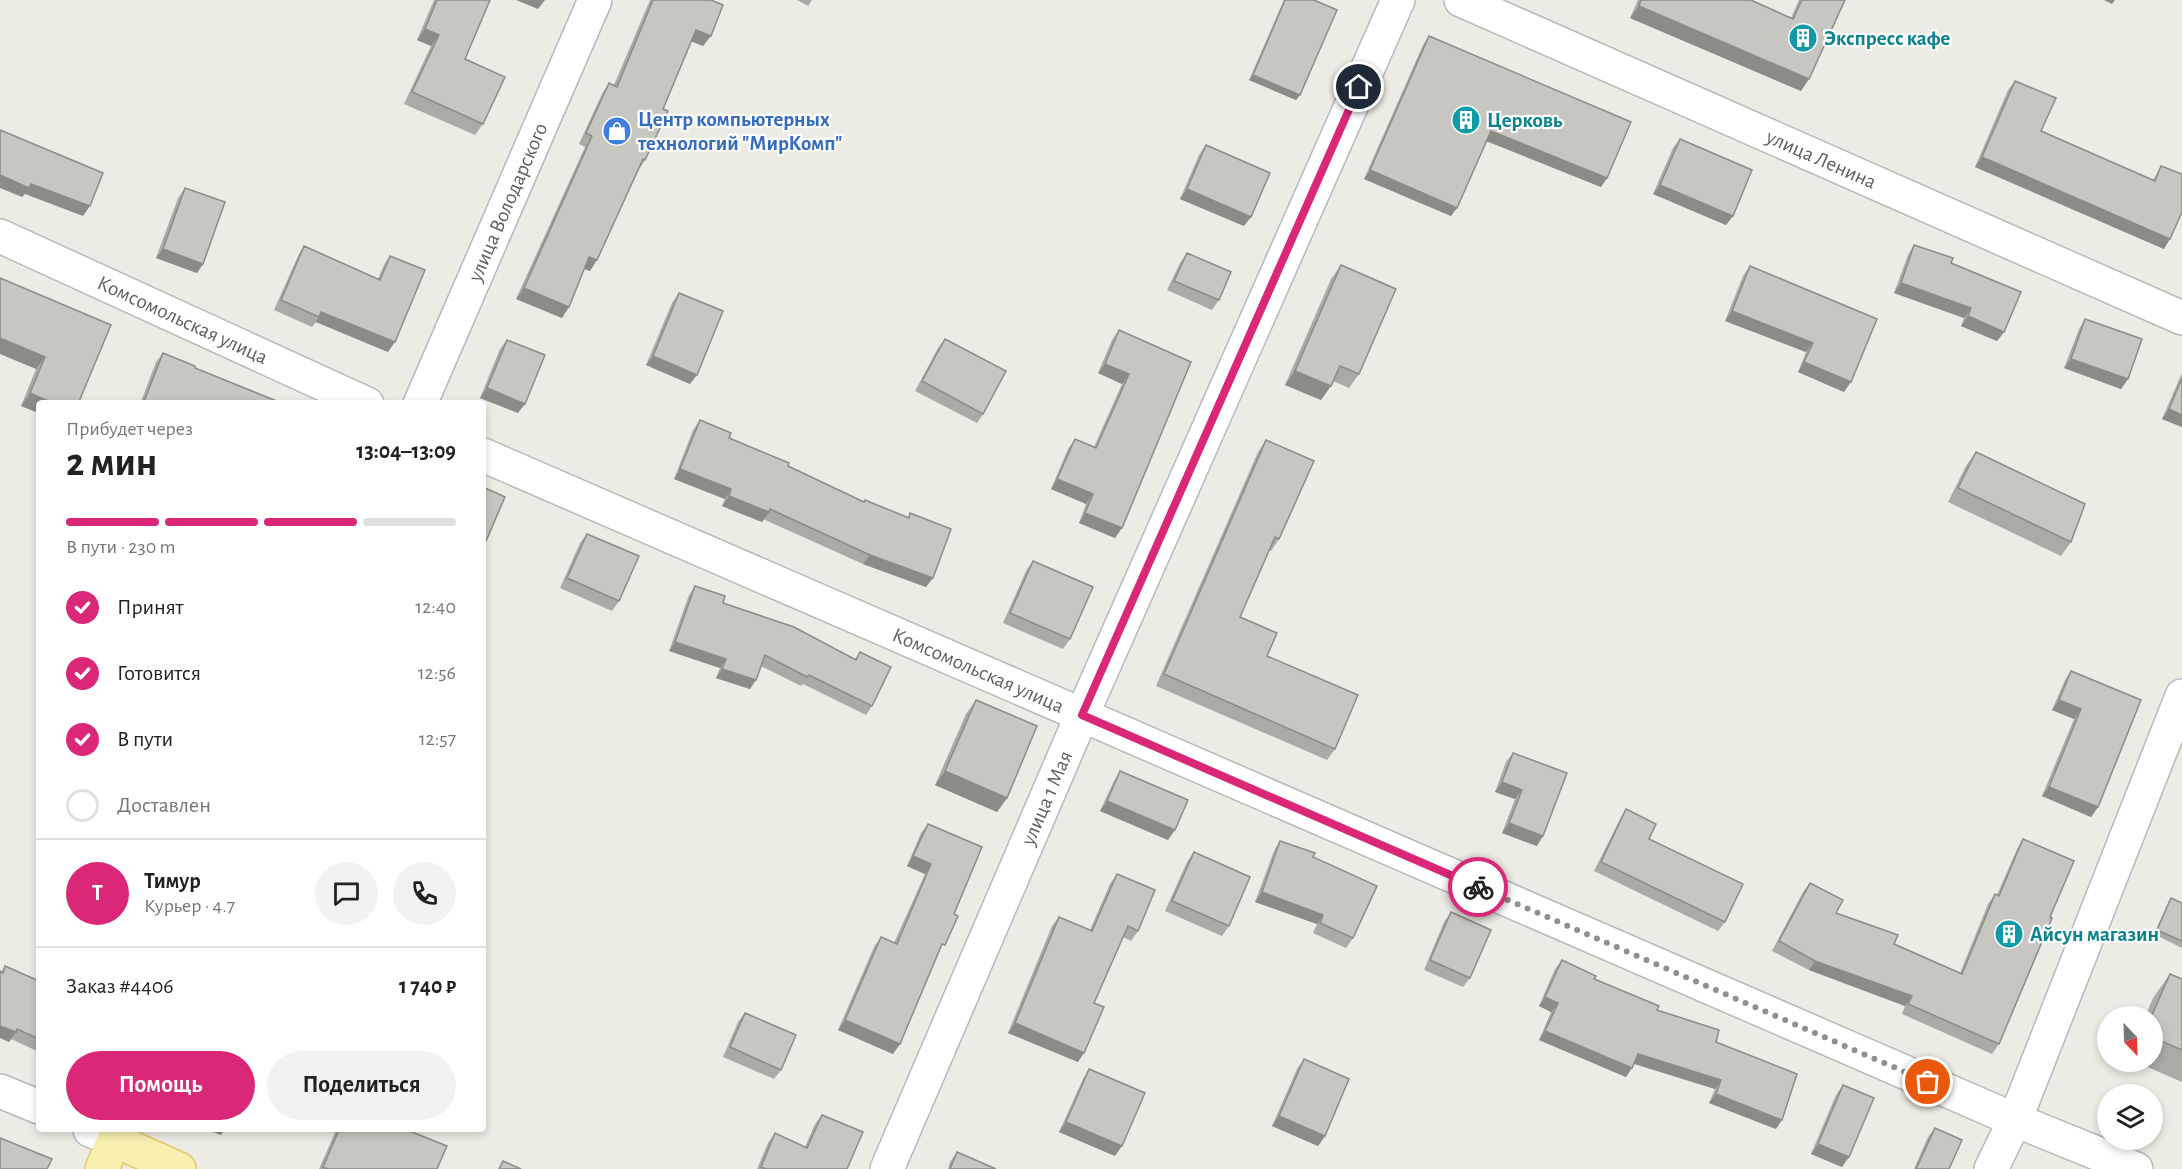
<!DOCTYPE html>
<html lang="ru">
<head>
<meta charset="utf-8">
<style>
	body { margin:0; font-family:"Alegreya Sans",sans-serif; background:#f2f2f2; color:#222; height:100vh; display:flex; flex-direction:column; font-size:22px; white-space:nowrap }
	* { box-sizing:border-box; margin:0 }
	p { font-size:20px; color:#767676 }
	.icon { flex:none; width:33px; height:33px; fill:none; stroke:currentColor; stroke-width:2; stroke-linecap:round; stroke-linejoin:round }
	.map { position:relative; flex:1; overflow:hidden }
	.drawer { position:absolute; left:36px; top:400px; width:450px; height:732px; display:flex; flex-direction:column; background:#fff; border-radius:6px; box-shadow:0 3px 9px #0003 }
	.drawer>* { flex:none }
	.needle { width:39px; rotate:157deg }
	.tools { position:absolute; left:2097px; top:1006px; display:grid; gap:12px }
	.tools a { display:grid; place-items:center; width:66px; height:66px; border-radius:50%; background:#fff; box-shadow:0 3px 9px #0003; font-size:30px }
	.pin { position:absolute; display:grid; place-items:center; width:51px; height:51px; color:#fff; margin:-26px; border:3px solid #fff; border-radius:50%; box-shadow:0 2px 6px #0007 }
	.courier { position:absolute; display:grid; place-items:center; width:60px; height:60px; margin:-30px; border:4px solid #db2777; border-radius:50%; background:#fff; color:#222; box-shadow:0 2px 8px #0007 }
	.headline em { font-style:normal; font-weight:700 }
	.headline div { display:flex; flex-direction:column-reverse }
	.headline { display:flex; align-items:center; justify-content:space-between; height:102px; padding:0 30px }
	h1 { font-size:39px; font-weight:700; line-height:45px }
	.bar { display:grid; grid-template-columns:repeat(4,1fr); gap:9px 6px; align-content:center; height:72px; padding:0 30px }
	.bar i { height:8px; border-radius:4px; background:#e0e0e0 }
	.bar .active { background:#db2777 }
	.bar p { grid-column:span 4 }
	.line { display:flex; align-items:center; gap:15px; padding:0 30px; border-top:2px solid #e0e0e0 }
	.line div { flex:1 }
	.round { display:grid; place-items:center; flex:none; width:63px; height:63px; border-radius:32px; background:#f2f2f2 }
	ol { padding:0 30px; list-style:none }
	li { display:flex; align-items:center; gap:18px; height:66px }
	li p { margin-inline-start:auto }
	li .icon { padding:6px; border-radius:50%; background:#db2777; color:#fff; stroke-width:4 }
	li:last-child { color:#767676 }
	li i { width:33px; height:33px; border:3px solid #e0e0e0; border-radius:50% }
	.cta { display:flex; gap:12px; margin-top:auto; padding:12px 30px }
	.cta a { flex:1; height:69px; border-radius:36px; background:#db2777; color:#fff; font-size:24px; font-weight:700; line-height:69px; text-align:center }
	.cta a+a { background:#f2f2f2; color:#222 }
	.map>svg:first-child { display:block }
</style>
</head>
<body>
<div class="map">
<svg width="2182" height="1169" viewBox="0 0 2182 1169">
	<rect width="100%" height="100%" fill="#edece4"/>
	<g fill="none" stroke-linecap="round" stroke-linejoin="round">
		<g stroke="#b6b9bd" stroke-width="36">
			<g id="minor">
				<path id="s1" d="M1461 0 2182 318"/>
				<path id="s2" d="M0 236 367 404"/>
				<path id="s3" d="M420 404 595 0"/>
				<path id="s4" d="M483 455 2015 1120 2136 1169"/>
				<polyline points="0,1091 39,1107"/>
				<polyline points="90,1130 114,1140 119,1130"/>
				<path id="s5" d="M887 1169 1082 715 1398 0"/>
				<polyline points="1991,1169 2015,1120 2182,696"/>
			</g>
		</g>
		<g stroke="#e3c967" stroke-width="36">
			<polyline id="major" points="102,1169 114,1140 179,1169"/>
		</g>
		<use href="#minor" stroke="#fff" stroke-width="33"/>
		<use href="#major" stroke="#f7f0af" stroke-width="33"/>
	</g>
	<g fill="#acaaa5">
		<polygon points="434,0 490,0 465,59 483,124 475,135 404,104 431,46 417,40"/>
		<polygon points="650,0 711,0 703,46 691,41 663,109 645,160 638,171 590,271 584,269 562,318 516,299 585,147 579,144 602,94 609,83 614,85"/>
		<polygon points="797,0 812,0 808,6"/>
		<polygon points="1284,0 1314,0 1300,95 1296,100 1249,80"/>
		<polygon points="1638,0 1751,0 1791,18 1799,0 1845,0 1801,91 1630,18"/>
		<polygon points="1429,36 1607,178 1601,187 1486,141 1451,216 1364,179 1423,45"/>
		<polygon points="2015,81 2041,131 2153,180 2161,166 2164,249 1975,167 2008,90"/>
		<polygon points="1680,139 1733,216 1726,225 1653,194 1673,148"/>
		<polygon points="1206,145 1244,226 1180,199 1199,155"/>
		<polygon points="185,188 203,264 197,273 156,258 178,198"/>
		<polygon points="1914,245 1951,263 2004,332 1997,341 1961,326 1964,318 1894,293 1908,255"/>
		<polygon points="304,246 378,279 384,265 390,256 388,352 316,322 312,327 274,310 298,256"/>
		<polygon points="1187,253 1219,300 1212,310 1167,290 1180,263"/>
		<polygon points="1341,265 1359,374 1349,388 1333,381 1321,400 1285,385 1331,279"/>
		<polygon points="1750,266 1877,319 1844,392 1798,372 1806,352 1725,321 1743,276"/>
		<polygon points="0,278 78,404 39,404 39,413 21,406 36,369"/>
		<polygon points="679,293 690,384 646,365 672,303"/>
		<polygon points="2085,319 2128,379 2121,389 2064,368 2079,329"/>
		<polygon points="1119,330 1191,362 1115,538 1079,523 1086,504 1051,489 1068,449 1075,439 1094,447 1122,384 1098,373 1112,340"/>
		<polygon points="945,339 983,414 977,423 915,391 938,348"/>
		<polygon points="507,340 518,413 480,398 500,349"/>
		<polygon points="163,353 195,368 284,404 140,404 156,362"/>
		<polygon points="2182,373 2182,427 2162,419"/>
		<polygon points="700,420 729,438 863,502 865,500 908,517 910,513 926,587 863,564 763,519 762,522 722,506 725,499 674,479 693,430"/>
		<polygon points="1266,440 1279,539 1271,551 1269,550 1240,617 1267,656 1335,749 1327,760 1156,686 1258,452"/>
		<polygon points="1976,452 2071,542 2061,556 1948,502 1966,466"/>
		<polygon points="587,534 619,601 612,611 560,588 580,543"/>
		<polygon points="1033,561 1070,639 1063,649 1003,623 1026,571"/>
		<polygon points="695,586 723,603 855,659 860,652 872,706 866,715 803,684 801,686 761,666 750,689 716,678 720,668 669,651 689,595"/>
		<polygon points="2071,671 2141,700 2098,807 2091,817 2042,796 2074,719 2052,710 2065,680"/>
		<polygon points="976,700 1007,798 997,812 935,785 966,714"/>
		<polygon points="1513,753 1537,846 1502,833 1515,799 1495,792 1506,762"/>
		<polygon points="1120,771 1168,840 1100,811 1114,781"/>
		<polygon points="1626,809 1649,839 1725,922 1718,931 1594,871 1620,819"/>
		<polygon points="928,824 954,914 938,955 893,1054 838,1030 874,947 881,937 894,943 925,874 907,866 921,833"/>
		<polygon points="2023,839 2050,917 1999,1044 1992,1054 1902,1014 1905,1006 1809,970 1772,951 1803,892 1810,883 1836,913 1894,944 1960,973 1988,904 1995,894 1997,895 2017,849"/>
		<polygon points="1280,841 1313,857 1353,938 1346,948 1313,933 1317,924 1255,902 1274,851"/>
		<polygon points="1194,852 1229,926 1222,936 1165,911 1187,862"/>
		<polygon points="1117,874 1138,931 1131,941 1123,937 1094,1003 1078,1062 1008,1033 1052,926 1059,917 1090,930 1110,884"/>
		<polygon points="2171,898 2182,903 2182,948 2154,934 2168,903"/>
		<polygon points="1451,912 1470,978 1463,987 1424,970 1444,922"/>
		<polygon points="1562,960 1594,979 1657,1010 1716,1042 1776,1129 1709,1103 1715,1089 1634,1064 1626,1077 1539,1040 1551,1012 1539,1006 1555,969"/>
		<polygon points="5,966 39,981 39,1052 11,1039 9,1042 1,972"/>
		<polygon points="2170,974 2182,979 2182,1082 2136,1062 2152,1062 2152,1017 2145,1017 2153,998"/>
		<polygon points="745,1013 781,1070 774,1079 723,1057 738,1022"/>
		<polygon points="1304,1059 1325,1136 1318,1146 1272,1126 1297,1069"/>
		<polygon points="1089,1069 1115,1156 1059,1132 1083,1079"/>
		<polygon points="1843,1085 1842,1167 1811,1154 1836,1095"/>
		<polygon points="822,1115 847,1169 757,1169 768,1143 775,1133 805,1147 815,1124"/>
		<polygon points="1935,1128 1949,1169 1914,1169 1928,1137"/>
		<polygon points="336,1130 407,1130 437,1169 319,1169"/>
		<polygon points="957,1152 996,1169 948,1169 950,1162"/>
	</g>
	<g fill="#8c8b86">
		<polygon points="516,0 545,0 538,9"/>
		<polygon points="2104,0 2115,0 2112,4"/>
		<polygon points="1639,6 1809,79 1801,91 1630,18"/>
		<polygon points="425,29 439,35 431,46 417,40"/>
		<polygon points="696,30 711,36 703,46 688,40"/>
		<polygon points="1253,75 1300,95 1296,100 1249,80"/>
		<polygon points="1491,131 1607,178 1601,187 1484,140"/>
		<polygon points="1982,157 2170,239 2164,249 1975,167"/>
		<polygon points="1370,170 1457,208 1451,216 1364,179"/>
		<polygon points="0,175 31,184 90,206 83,216 25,194 22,197 0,188"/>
		<polygon points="1660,185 1733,216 1726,225 1653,194"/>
		<polygon points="1187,189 1251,217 1244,226 1180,199"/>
		<polygon points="163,249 203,264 197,273 156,258"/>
		<polygon points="589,257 597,260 590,271 582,268"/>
		<polygon points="1901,283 1971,308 1964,318 1894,293"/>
		<polygon points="524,288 569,307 562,318 516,299"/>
		<polygon points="1732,311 1813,343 1806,352 1725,321"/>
		<polygon points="321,312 395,342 388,352 316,322"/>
		<polygon points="1968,316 2004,332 1997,341 1961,326"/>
		<polygon points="0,338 45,357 36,369 0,354"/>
		<polygon points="653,356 697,375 690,384 646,365"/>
		<polygon points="2071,359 2128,379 2121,389 2064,368"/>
		<polygon points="1804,362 1851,382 1844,392 1798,372"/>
		<polygon points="1105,364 1129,374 1122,384 1098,373"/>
		<polygon points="1295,371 1331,386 1321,400 1285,385"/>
		<polygon points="487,388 525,404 518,413 480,398"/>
		<polygon points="30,393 55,404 39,404 39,413 21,406"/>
		<polygon points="2169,409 2182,415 2182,427 2162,419"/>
		<polygon points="680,469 731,489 725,499 674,479"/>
		<polygon points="1057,479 1093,494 1086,504 1051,489"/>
		<polygon points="729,496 769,512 762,522 722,506"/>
		<polygon points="1085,513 1122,528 1115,538 1079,523"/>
		<polygon points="870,555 933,578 926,587 863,564"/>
		<polygon points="675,642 726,659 720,668 669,651"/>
		<polygon points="722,669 756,680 750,689 716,678"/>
		<polygon points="2059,700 2081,709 2074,719 2052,710"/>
		<polygon points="945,771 1007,798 997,812 935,785"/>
		<polygon points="1502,782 1522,790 1515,799 1495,792"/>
		<polygon points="2049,787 2098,807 2091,817 2042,796"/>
		<polygon points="1107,801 1175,830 1168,840 1100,811"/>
		<polygon points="1509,823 1543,836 1537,846 1502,833"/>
		<polygon points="913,856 931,864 925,874 907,866"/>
		<polygon points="1262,892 1323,915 1317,924 1255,902"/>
		<polygon points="1815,961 1912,996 1905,1006 1809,970"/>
		<polygon points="1545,997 1558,1003 1551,1012 1539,1006"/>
		<polygon points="845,1020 900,1044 893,1054 838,1030"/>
		<polygon points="1015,1023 1084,1053 1078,1062 1008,1033"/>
		<polygon points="0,1026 16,1032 9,1042 0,1038"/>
		<polygon points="1545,1031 1632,1068 1626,1077 1539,1040"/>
		<polygon points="1638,1054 1721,1080 1715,1089 1632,1063"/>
		<polygon points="1716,1094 1782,1120 1776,1129 1709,1103"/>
		<polygon points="1279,1116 1325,1136 1318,1146 1272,1126"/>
		<polygon points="1066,1122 1122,1146 1115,1156 1059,1132"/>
		<polygon points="208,1130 224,1130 221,1135"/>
		<polygon points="1818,1144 1849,1157 1842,1167 1811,1154"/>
	</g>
	<g fill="#c8c6c0" stroke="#8c8b86" stroke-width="1.5">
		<polygon points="437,0 490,0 465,59 505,77 483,124 412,92 439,35 425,29"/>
		<polygon points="653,0 711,0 723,5 711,36 696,30 663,109 668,111 645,160 643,159 597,260 589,257 569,307 524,288 592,136 586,133 609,83 617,87"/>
		<polygon points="1285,0 1314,0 1337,10 1300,95 1253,75"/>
		<polygon points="1641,0 1751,0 1793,19 1802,0 1845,0 1809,79 1639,6"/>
		<polygon points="1429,36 1631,122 1607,178 1491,131 1457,208 1370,170"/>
		<polygon points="2015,81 2056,98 2041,131 2155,181 2161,166 2182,174 2182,212 2170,239 1982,157"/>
		<polygon points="0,130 103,173 90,206 31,184 29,188 0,175"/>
		<polygon points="1680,139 1752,170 1733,216 1660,185"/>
		<polygon points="1206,145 1270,173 1251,217 1187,189"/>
		<polygon points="185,188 225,202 203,264 163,249"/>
		<polygon points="1914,245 1953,258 1951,263 2021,292 2004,332 1968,316 1971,308 1901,283"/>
		<polygon points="304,246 380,280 390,256 425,270 395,342 321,312 319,317 281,300"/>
		<polygon points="1187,253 1231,272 1219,300 1174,281"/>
		<polygon points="1341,265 1396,289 1359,374 1340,366 1331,386 1295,371"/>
		<polygon points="1750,266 1877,319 1851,382 1804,362 1813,343 1732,311"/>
		<polygon points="0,278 111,325 78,404 55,404 30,393 45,357 0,338"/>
		<polygon points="679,293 723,311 697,375 653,356"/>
		<polygon points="2085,319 2142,339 2128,379 2071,359"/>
		<polygon points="1119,330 1191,362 1122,528 1085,513 1093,494 1057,479 1075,439 1096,448 1129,374 1105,364"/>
		<polygon points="945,339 1006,371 983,414 922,381"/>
		<polygon points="507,340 545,355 525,404 487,388"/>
		<polygon points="163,353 195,366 195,368 284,404 143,404"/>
		<polygon points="2182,378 2182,415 2169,409"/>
		<polygon points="700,420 731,433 729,438 789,463 788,466 864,502 865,500 909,518 910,513 951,529 933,578 870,555 770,509 769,512 729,496 731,489 680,469"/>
		<polygon points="1266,440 1314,461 1279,539 1275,537 1240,617 1277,633 1267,656 1358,695 1335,749 1164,674"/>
		<polygon points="1976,452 2085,504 2071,542 1958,488"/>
		<polygon points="483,487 505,497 486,541 483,540"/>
		<polygon points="587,534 639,556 619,601 567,578"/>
		<polygon points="1033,561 1093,587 1070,639 1010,613"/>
		<polygon points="695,586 725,596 723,603 794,627 856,660 860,652 891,667 872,706 809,675 807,677 765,655 756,680 722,669 726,659 675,642"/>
		<polygon points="2071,671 2141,700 2098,807 2049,787 2081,709 2059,700"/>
		<polygon points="976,700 1037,726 1007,798 945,771"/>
		<polygon points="1513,753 1567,773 1543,836 1509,823 1522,790 1502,782"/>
		<polygon points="1120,771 1188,800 1175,830 1107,801"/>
		<polygon points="1626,809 1656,824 1649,839 1743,884 1725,922 1601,862"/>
		<polygon points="928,824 982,847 954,914 958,916 945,945 942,944 900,1044 845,1020 881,937 897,944 931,864 913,856"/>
		<polygon points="2023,839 2074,861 2050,917 2052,918 1999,1044 1908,1004 1912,996 1815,961 1779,941 1810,883 1843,900 1836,913 1898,935 1894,944 1962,974 1995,894 1999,896"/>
		<polygon points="1280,841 1315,853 1313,857 1377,886 1353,938 1320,923 1323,915 1262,892"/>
		<polygon points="1194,852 1250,877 1229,926 1172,901"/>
		<polygon points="1117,874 1155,890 1138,931 1128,926 1094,1003 1104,1007 1084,1053 1015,1023 1059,917 1092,931"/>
		<polygon points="2171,898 2182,903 2182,941 2157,930"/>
		<polygon points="1451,912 1491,930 1470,978 1430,960"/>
		<polygon points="1562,960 1596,976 1594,979 1659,1006 1657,1010 1719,1030 1716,1042 1797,1074 1782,1120 1716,1094 1721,1080 1638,1054 1632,1068 1545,1031 1558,1003 1545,997"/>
		<polygon points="5,966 39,981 39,1039 17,1029 16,1032 0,1026 0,971 3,973"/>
		<polygon points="2170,974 2182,979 2182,1050 2152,1037 2152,1017 2151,1017"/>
		<polygon points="745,1013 796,1035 781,1070 730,1047"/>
		<polygon points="1304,1059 1349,1079 1325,1136 1279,1116"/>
		<polygon points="1089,1069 1145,1093 1122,1146 1066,1122"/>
		<polygon points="1843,1085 1874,1098 1849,1157 1818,1144"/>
		<polygon points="822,1115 863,1132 847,1169 766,1169 761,1167 775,1133 807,1148"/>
		<polygon points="1935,1128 1962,1140 1949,1169 1916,1169"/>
		<polygon points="339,1130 407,1130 447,1146 437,1169 328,1169 323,1167"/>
		<polygon points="0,1138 52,1159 47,1169 0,1169"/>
		<polygon points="957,1152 996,1169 950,1169"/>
		<polygon points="503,1161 521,1169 499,1169"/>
	</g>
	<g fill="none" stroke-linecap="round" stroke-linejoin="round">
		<polyline stroke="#8f9090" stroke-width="6" stroke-dasharray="0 10.8" points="1478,887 1928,1082"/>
		<polyline stroke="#db2777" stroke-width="8" points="1359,87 1082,715 1478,887"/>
	</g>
	<defs>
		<g id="building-disc" transform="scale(1.5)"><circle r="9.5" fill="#0f9aa8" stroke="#fff"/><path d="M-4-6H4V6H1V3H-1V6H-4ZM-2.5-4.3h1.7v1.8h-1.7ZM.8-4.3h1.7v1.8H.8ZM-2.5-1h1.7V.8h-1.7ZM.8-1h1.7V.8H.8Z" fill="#fff"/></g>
		<g id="shop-disc" transform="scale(1.5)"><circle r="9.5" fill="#3f7fe0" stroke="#fff"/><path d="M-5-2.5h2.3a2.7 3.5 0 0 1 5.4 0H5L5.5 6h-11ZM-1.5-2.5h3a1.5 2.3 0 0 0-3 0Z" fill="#fff"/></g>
	</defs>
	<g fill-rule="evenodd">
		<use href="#building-disc" x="1803" y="38"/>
		<use href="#building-disc" x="1466" y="120"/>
		<use href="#shop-disc" x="617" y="131"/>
		<use href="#building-disc" x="2009" y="934"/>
	</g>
	<g text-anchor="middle" stroke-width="4.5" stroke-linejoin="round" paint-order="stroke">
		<g font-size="21" font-weight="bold" fill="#0d838f" stroke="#fff" text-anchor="start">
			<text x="1824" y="45">Экспресс кафе</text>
			<text x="1487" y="127">Церковь</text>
			<text x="2030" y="941">Айсун магазин</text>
		</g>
		<g font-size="21" font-weight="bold" fill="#366cbe" stroke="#fff" text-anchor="start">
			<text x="638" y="126">Центр компьютерных<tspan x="638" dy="24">технологий "МирКомп"</tspan></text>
		</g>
		<g font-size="21" fill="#5c5f63" stroke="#fff">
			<text dy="7" stroke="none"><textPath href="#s1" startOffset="394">улица Ленина</textPath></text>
			<text dy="7" stroke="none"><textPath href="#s3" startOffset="220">улица Володарского</textPath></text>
			<text dy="7" stroke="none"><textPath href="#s2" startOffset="201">Комсомольская улица</textPath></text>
			<text dy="7" stroke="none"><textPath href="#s4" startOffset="540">Комсомольская улица</textPath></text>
			<text dy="7" stroke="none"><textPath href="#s5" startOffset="404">улица 1 Мая</textPath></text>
		</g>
	</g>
</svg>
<div class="tools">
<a><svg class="needle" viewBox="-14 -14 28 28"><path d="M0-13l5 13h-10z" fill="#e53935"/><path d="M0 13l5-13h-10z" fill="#767676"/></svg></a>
<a><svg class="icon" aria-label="layers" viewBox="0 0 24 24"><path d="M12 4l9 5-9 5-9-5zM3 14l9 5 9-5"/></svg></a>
</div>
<div class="pin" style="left:1928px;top:1082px;background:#ea580c"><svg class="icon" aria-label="bag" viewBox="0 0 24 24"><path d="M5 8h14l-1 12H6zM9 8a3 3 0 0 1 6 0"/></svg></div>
<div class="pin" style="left:1359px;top:87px;background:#1f2937"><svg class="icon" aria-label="home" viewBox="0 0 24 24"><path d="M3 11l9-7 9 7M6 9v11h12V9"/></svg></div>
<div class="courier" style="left:1478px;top:887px"><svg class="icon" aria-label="bike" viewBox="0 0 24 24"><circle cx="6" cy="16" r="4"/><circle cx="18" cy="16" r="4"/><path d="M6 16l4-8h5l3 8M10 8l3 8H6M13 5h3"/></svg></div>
<section class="drawer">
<div class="headline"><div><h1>2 мин</h1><p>Прибудет через</p></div><em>13:04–13:09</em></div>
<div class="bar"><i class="active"></i><i class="active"></i><i class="active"></i><i></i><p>В пути · 230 m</p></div>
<ol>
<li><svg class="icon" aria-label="check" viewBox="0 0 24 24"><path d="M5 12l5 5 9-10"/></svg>Принят<p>12:40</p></li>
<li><svg class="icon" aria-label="check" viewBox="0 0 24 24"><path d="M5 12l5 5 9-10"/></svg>Готовится<p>12:56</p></li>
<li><svg class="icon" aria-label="check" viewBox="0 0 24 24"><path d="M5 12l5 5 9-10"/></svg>В пути<p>12:57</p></li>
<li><i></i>Доставлен</li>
</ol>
<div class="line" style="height:108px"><b class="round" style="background:#db2777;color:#fff">Т</b><div><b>Тимур</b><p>Курьер · 4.7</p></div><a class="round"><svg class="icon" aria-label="chat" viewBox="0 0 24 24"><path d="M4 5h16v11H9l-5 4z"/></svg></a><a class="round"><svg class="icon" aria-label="phone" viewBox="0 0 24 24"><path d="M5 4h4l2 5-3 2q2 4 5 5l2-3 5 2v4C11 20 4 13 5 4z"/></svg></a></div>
<div class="line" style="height:78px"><div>Заказ #4406</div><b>1 740 ₽</b></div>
<div class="cta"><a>Помощь</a><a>Поделиться</a></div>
</section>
</div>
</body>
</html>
